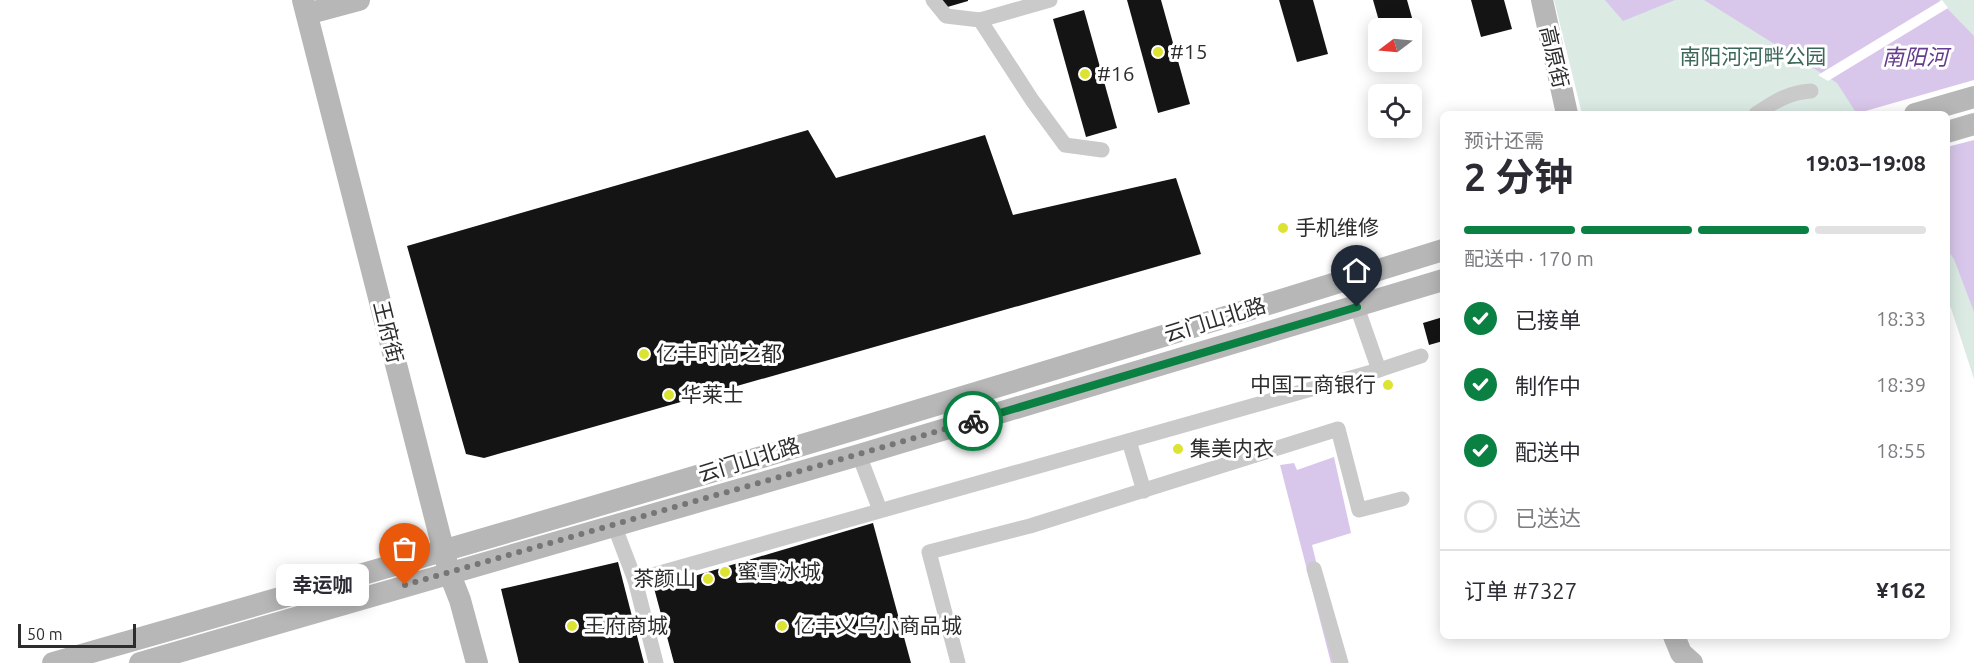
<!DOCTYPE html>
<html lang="zh">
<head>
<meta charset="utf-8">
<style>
	body { margin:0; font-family:Ubuntu,"Noto Sans SC",sans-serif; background:#f7f7f7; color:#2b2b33; height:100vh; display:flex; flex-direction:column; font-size:22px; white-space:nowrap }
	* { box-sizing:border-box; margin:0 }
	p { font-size:20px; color:#7c7c81 }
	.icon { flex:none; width:33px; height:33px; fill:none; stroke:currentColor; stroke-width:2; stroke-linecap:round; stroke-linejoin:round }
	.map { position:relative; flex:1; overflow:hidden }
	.side { position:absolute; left:1440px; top:111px; width:510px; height:528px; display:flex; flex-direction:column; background:#fff; border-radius:9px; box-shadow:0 3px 15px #0003 }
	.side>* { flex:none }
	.needle { width:39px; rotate:254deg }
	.controls { position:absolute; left:1368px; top:18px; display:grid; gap:12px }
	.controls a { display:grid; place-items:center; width:54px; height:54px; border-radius:9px; background:#fff; box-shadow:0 3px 15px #0003; font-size:30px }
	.scale { position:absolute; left:18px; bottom:15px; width:118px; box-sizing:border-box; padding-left:6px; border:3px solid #2d2d2d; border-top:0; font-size:16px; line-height:21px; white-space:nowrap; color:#2d2d2d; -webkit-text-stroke:4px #fff; paint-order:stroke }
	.pin { position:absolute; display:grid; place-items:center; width:51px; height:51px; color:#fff; margin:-62px -26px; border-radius:50% 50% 50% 0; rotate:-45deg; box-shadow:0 0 6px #0007 }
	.pin .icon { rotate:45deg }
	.courier { position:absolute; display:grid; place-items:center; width:60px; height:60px; margin:-30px; border:4px solid #0b8043; border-radius:50%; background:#fff; color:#222; box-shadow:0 2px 8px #0007 }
	.bubble { position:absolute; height:42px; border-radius:9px; background:#fff; box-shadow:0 3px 15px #0003; font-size:20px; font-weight:700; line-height:42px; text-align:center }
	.summary em { font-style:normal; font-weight:700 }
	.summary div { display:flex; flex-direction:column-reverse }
	.summary { display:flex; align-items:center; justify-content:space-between; height:102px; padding:0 24px }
	h1 { font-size:39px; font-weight:700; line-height:45px }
	.bar { display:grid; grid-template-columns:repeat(4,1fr); gap:9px 6px; align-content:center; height:72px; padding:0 24px }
	.bar i { height:8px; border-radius:4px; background:#e1e1e2 }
	.bar .on { background:#0b8043 }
	.bar p { grid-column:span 4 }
	.line { display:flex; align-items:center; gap:15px; padding:0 24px; border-top:2px solid #e1e1e2 }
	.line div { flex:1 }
	ol { padding:0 24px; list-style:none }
	li { display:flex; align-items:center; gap:18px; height:66px }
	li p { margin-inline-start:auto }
	li .icon { padding:6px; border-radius:50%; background:#0b8043; color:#fff; stroke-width:4 }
	li:last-child { color:#7c7c81 }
	li i { width:33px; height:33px; border:3px solid #e1e1e2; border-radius:50% }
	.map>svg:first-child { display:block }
</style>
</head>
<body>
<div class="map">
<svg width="1974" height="663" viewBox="0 0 1974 663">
	<rect width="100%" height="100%" fill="#fff"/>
	<polygon fill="#dbebe4" points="1554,0 1974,0 1974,379 1951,308 1947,303 1947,114 1582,114"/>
	<g fill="#d9c7eb">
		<polygon points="1605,0 1675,0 1623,21"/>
		<polygon points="1704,0 1939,0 1974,36 1974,312 1954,259 1947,249 1947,114 1857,114 1837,83"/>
		<polygon points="1334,457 1351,533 1312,545 1341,663 1331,663 1280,465 1294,463 1297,470"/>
	</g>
	<g fill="#fff">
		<polygon points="1942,0 1948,8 1828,81 1818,75"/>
		<polygon points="1974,80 1974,140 1947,147 1947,114 1855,114"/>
	</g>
	<g fill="#141414">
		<polygon points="941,0 968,0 968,1 944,8"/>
		<polygon points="1127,0 1161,0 1190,104 1158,113"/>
		<polygon points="1279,0 1313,0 1328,54 1297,62"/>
		<polygon points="1373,0 1407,0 1416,32 1412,33 1412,28 1381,28"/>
		<polygon points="1471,0 1504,0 1512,29 1481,37"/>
		<polygon points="1084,10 1117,128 1086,137 1053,19"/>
		<polygon points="808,130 836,178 985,135 1013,215 1176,178 1201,254 484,458 466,454 407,246"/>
		<polygon points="1443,317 1443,341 1429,345 1423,323"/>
		<polygon points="873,523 911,663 674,663 654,588"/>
		<polygon points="618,562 644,663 519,663 501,589"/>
	</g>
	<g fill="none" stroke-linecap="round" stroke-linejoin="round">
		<g stroke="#cacaca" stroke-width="15">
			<polyline points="933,0 946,16 980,20 1032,100 1065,145 1102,150"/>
			<polyline points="980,20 1050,0"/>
			<path d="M1756 114C1774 102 1789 92 1811 91"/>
			<polyline points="1357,307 1379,370"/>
			<polyline points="1129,441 1144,491"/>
			<polyline points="859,455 880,510"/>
			<polyline points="614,525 635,580 656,663"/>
			<polyline points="1314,569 1341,663"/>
			<polyline points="635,580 1379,370 1421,356"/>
			<polyline points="958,663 929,552 1030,526 1338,429 1359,510 1402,499"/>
		</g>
		<g stroke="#b7b7b7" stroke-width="22">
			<polyline points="303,0 449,572 460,600 477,663"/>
			<polyline points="1542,0 1567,114"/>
			<polyline points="307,14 359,0"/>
			<polyline points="1915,114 1974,97"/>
			<polyline points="1947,132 1974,124"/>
			<polyline points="1674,636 1681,653 1692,663"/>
			<path d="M53 663C518 531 982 393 1443 250"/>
			<polyline points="140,663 859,455 1443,280"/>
		</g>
	</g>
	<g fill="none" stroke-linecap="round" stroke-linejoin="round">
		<polyline stroke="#767676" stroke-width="6" stroke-dasharray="0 10.8" points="405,585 973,421"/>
		<polyline stroke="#0b8043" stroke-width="8" points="973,421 1357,307"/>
	</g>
	<g fill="#dce330" stroke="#fff" stroke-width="2">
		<circle cx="1158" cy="52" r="6"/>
		<circle cx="1085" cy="74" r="6"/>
		<circle cx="1283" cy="228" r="6"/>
		<circle cx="644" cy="354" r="6"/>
		<circle cx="1388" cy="385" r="6"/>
		<circle cx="669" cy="395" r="6"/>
		<circle cx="1178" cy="449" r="6"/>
		<circle cx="725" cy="572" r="6"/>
		<circle cx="708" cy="579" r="6"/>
		<circle cx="572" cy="626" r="6"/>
		<circle cx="782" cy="626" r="6"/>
	</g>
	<g text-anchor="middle" stroke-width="6" stroke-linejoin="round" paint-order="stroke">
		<g font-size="21" fill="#2d2d2d" stroke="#fff" text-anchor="start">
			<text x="1170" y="59">#15</text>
			<text x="1097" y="81">#16</text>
			<text x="1295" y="235">手机维修</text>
			<text x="656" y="361">亿丰时尚之都</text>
			<text x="1376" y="392" text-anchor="end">中国工商银行</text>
			<text x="681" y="402">华莱士</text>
			<text x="1190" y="456">集美内衣</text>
			<text x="737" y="579">蜜雪冰城</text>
			<text x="696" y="586" text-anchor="end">茶颜山</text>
			<text x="584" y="633">王府商城</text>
			<text x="794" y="633">亿丰义乌小商品城</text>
		</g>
		<g font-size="21" fill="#2d2d2d" stroke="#fff">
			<text transform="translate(1554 57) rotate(77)" y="7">高原街</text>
			<text transform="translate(1215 320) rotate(-17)" y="7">云门山北路</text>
			<text transform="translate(388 332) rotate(76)" y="7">王府街</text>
			<text transform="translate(749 460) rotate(-17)" y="7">云门山北路</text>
		</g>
		<g font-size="21" fill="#3b6858" stroke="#fff">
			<text x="1753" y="64">南阳河河畔公园</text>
		</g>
		<g font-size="22" font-style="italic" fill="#653c8e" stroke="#fff">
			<text x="1915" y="65">南阳河</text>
		</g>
	</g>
</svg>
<div class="controls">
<a><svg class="needle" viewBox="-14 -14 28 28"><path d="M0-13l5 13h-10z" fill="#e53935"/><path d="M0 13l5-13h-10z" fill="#7c7c81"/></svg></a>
<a><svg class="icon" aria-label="locate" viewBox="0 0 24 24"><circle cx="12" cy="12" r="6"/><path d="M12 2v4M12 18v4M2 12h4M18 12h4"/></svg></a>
</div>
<div class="scale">50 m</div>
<div class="pin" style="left:405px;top:585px;background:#ea580c"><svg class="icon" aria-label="bag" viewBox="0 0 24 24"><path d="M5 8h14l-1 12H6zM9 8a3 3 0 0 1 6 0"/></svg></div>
<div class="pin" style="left:1357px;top:307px;background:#1f2937"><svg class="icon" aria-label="home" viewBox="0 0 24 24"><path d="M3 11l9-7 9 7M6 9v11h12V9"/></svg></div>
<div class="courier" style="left:973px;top:421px"><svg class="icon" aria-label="bike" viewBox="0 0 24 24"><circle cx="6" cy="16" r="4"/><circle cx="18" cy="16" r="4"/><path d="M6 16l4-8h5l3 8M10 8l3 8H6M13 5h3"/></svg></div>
<div class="bubble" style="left:276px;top:564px;width:93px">幸运咖</div>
<section class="side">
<div class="summary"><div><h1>2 分钟</h1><p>预计还需</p></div><em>19:03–19:08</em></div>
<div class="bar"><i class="on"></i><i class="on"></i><i class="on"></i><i></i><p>配送中 · 170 m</p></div>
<ol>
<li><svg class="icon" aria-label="check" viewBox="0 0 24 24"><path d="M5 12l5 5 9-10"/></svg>已接单<p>18:33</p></li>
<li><svg class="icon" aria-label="check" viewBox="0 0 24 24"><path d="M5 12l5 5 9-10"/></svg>制作中<p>18:39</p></li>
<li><svg class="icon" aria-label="check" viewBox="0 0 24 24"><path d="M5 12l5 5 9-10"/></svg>配送中<p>18:55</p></li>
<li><i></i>已送达</li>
</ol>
<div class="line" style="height:78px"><div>订单 #7327</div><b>¥162</b></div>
</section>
</div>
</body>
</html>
